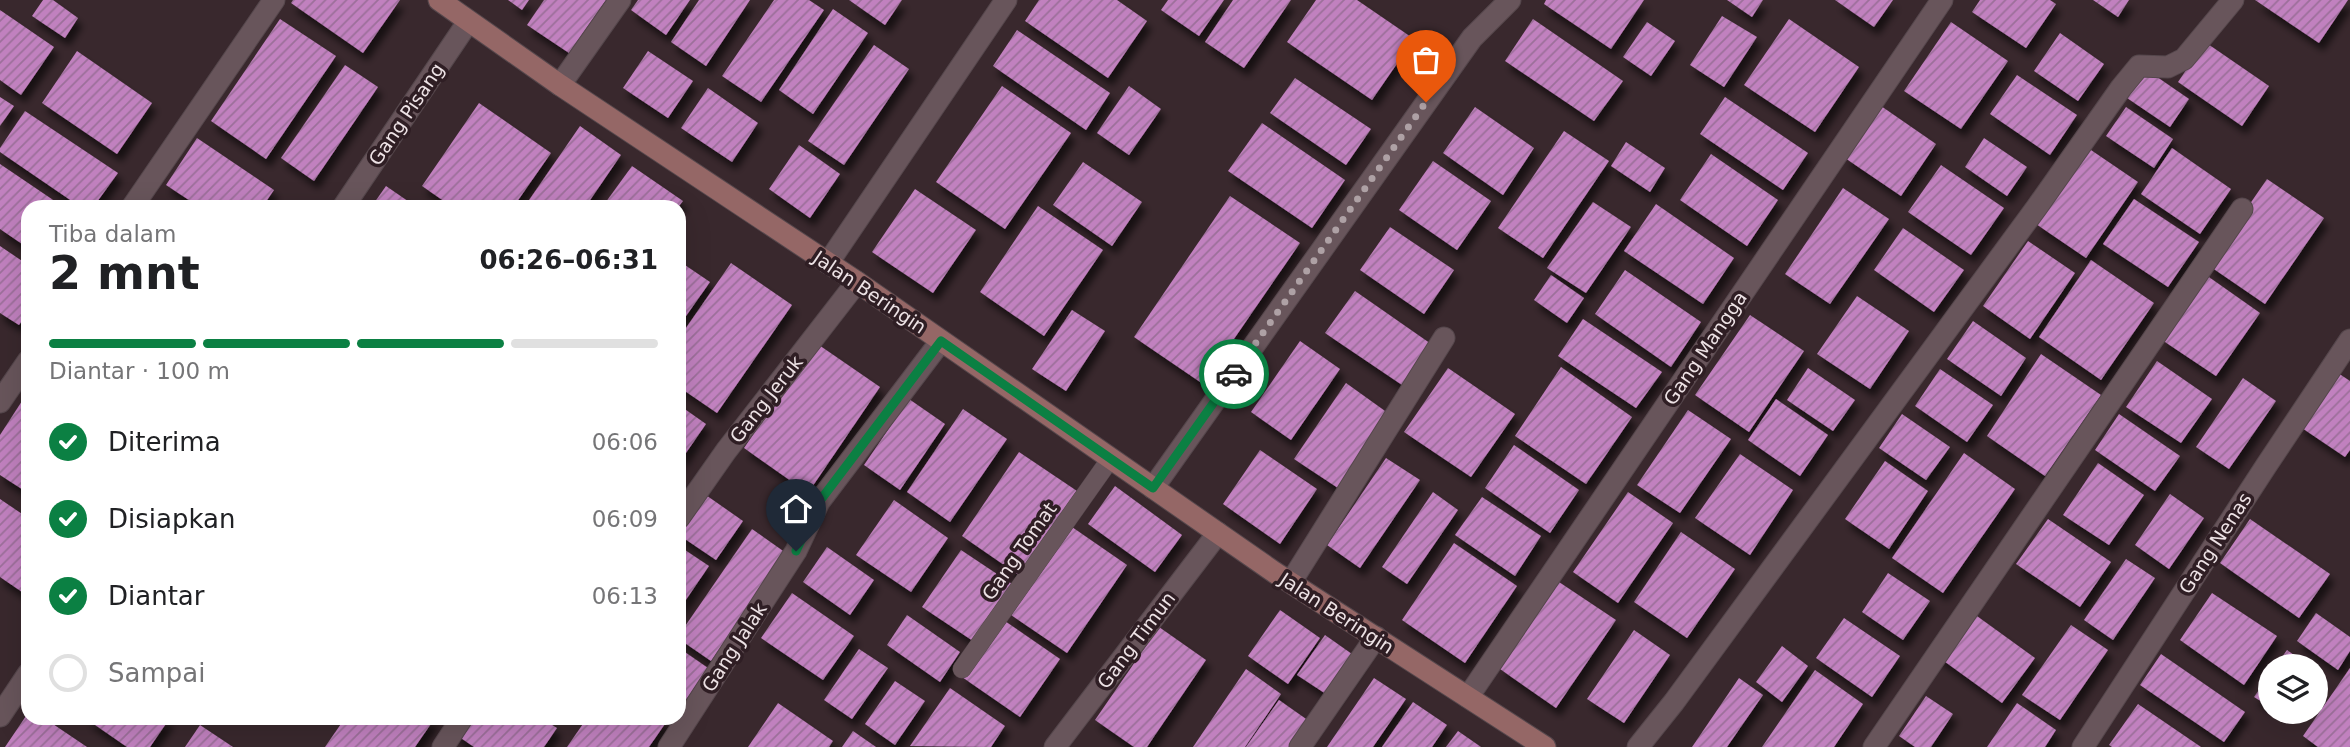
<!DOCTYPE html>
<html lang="id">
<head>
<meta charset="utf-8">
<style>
	body { margin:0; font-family:"DejaVu Sans",sans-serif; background:#f2f2f2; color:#202124; height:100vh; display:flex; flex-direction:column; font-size:26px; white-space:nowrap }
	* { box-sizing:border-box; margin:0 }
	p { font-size:23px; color:#757577 }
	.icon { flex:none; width:38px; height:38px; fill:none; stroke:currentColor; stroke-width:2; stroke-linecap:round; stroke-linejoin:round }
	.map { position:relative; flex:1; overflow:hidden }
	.sheet { position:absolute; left:21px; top:200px; width:665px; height:525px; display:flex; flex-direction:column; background:#fff; border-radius:21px; box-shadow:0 7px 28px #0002 }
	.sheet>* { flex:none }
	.fabs { position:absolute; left:2258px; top:654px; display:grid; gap:14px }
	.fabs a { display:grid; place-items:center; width:70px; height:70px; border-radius:50%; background:#fff; box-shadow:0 7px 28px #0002; font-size:35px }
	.pin { position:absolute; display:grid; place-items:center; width:60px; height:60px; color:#fff; margin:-72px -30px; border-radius:50% 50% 50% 0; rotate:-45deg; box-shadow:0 0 7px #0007 }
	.pin .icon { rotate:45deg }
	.courier { position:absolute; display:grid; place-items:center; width:70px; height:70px; margin:-35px; border:5px solid #0b8043; border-radius:50%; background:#fff; color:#222; box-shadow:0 2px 9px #0007 }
	.summary em { font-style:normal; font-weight:600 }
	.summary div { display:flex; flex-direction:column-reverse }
	.summary { display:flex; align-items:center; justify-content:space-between; height:119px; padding:0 28px }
	h1 { font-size:46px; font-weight:600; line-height:52px }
	.bar { display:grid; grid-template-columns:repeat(4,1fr); gap:10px 7px; align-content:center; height:84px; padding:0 28px }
	.bar i { height:9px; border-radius:5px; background:#e0e0e0 }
	.bar .selected { background:#0b8043 }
	.bar p { grid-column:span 4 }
	ol { padding:0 28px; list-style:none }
	li { display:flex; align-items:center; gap:21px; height:77px }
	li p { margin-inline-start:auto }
	li .icon { padding:7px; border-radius:50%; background:#0b8043; color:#fff; stroke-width:4 }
	li:last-child { color:#757577 }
	li i { width:38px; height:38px; border:4px solid #e0e0e0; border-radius:50% }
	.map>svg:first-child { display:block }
</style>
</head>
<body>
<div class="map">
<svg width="2350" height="747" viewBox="0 0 2350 747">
	<defs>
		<pattern id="building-hatch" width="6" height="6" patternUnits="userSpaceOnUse" patternTransform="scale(1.75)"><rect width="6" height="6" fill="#c181bf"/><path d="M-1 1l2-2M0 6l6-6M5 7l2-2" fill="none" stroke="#9c6f9a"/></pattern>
		<filter id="shadow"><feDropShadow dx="4.5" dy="8" stdDeviation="3.5" flood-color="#0009"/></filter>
	</defs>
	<rect width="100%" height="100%" fill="#39282d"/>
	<g fill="url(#building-hatch)" filter="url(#shadow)">
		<polygon points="43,0 53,0 78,18 65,38 32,16"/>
		<polygon points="293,0 400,0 363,53 291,3"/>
		<polygon points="508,0 529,0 522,10"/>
		<polygon points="544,0 606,0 569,53 527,25"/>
		<polygon points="638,0 690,0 666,35 631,10"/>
		<polygon points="699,0 750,0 706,66 671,42"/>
		<polygon points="774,0 809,0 824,10 761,102 722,76"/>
		<polygon points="849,0 902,0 885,25"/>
		<polygon points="1039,0 1117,0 1147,21 1108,78 1025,21"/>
		<polygon points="1168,0 1224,0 1199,36 1161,10"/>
		<polygon points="1233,0 1291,0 1244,68 1205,42"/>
		<polygon points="1316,0 1357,0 1414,39 1372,100 1287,42"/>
		<polygon points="1546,0 1644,0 1611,49 1544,4"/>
		<polygon points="1727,0 1763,0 1752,17"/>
		<polygon points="1835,0 1893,0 1874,27"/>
		<polygon points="1980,0 2050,0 2056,4 2026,48 1972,12"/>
		<polygon points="2093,0 2129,0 2118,17"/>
		<polygon points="2255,0 2348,0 2319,43"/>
		<polygon points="833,9 868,33 813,114 779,90"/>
		<polygon points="0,10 54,47 21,95 0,80"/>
		<polygon points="1722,16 1757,37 1724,87 1690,65"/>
		<polygon points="280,19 336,56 266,159 211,121"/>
		<polygon points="1533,19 1623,81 1594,121 1505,61"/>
		<polygon points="1789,19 1859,67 1815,132 1744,85"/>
		<polygon points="1647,22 1675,41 1651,76 1623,57"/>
		<polygon points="1951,22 2008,61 1961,129 1904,91"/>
		<polygon points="1017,30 1110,93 1086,130 993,66"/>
		<polygon points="2060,33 2104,64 2078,101 2034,71"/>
		<polygon points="2205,42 2269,86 2242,126 2178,82"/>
		<polygon points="874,45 909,69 844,165 808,141"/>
		<polygon points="77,51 152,103 117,154 42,103"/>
		<polygon points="648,51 693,81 668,118 623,88"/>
		<polygon points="345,65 378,87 314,181 281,158"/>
		<polygon points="2147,70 2189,99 2170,127 2127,98"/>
		<polygon points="2017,75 2077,115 2050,155 1990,114"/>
		<polygon points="1295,78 1371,129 1346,165 1270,113"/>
		<polygon points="1002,86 1071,133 1005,229 936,182"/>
		<polygon points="1129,86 1161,109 1129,155 1097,133"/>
		<polygon points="708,88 758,123 732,162 681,128"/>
		<polygon points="0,97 14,106 0,126"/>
		<polygon points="1725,97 1808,153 1783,190 1700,134"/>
		<polygon points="479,103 551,153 514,206 451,206 422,186"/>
		<polygon points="1881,106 1936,144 1901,196 1845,158"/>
		<polygon points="1475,107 1534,148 1503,195 1443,153"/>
		<polygon points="2126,107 2173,139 2154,168 2106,136"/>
		<polygon points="25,111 118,173 94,206 79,206 0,152 0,148"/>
		<polygon points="1262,123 1345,180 1312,228 1228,171"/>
		<polygon points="580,126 621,155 586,206 525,206"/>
		<polygon points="1564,131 1609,161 1543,258 1498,228"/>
		<polygon points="197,138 274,190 263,206 198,206 166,185"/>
		<polygon points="1984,138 2027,167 2007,196 1965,167"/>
		<polygon points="1626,142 1665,168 1650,192 1611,166"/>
		<polygon points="799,145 840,174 810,218 769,189"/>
		<polygon points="2088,148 2138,182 2086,258 2036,224"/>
		<polygon points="2172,148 2231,189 2200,234 2141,194"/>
		<polygon points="1711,154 1778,200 1747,246 1680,200"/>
		<polygon points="1433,161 1491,201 1457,250 1399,210"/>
		<polygon points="1083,162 1142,202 1112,246 1053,205"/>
		<polygon points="0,164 62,206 28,206 28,248 0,229"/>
		<polygon points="1941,165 2004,208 1971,255 1908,212"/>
		<polygon points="632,166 683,201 679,206 603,206"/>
		<polygon points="2267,179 2324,218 2265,304 2208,265"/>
		<polygon points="386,186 415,206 372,206"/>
		<polygon points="1843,188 1889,219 1830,304 1785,274"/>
		<polygon points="915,189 976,230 933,293 872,252"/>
		<polygon points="1230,196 1300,243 1203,384 1134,337"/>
		<polygon points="2134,199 2199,242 2168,287 2103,244"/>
		<polygon points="1593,202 1631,227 1586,293 1547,268"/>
		<polygon points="1656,204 1734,258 1703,304 1624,251"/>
		<polygon points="1038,206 1103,250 1044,336 980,292"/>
		<polygon points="1390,227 1454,270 1424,314 1360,270"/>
		<polygon points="1903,228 1964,270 1934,312 1874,270"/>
		<polygon points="2028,241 2075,273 2030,339 1983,306"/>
		<polygon points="0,246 28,265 28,312 19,325 0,313"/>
		<polygon points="2091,260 2154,303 2101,380 2039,337"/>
		<polygon points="679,261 710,282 679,326"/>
		<polygon points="731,263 792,305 717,413 679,387 679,338"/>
		<polygon points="1625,270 1701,322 1671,367 1595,314"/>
		<polygon points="1551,275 1584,298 1567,323 1534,300"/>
		<polygon points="2206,275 2260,313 2216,376 2162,340"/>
		<polygon points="1355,291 1434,346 1405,387 1325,333"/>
		<polygon points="1857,296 1909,331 1870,389 1817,354"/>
		<polygon points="1072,310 1105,331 1066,391 1032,369"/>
		<polygon points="1750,315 1804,351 1749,432 1695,395"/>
		<polygon points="1583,319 1662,372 1636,408 1558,356"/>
		<polygon points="1973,321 2026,358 2001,396 1947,359"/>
		<polygon points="1300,341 1340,369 1291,440 1251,412"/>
		<polygon points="816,343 880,387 808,493 744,448"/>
		<polygon points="2041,354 2101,395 2045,476 1987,436"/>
		<polygon points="2157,361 2212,399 2181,443 2126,407"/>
		<polygon points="1561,367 1632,417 1586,484 1515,436"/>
		<polygon points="1448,368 1515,414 1471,477 1404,432"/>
		<polygon points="1808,368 1855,400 1833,431 1787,400"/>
		<polygon points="1940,369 1993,405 1967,442 1915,406"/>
		<polygon points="2335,371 2350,381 2350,450 2345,457 2299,426"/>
		<polygon points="2243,378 2276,401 2229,469 2196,447"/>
		<polygon points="1346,383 1392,416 1341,490 1294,459"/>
		<polygon points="909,399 945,424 900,490 864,465"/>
		<polygon points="1776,399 1828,435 1800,476 1748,440"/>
		<polygon points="22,401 28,405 28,493 0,475 0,435"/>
		<polygon points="679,405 706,424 679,463"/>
		<polygon points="963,409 1007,439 950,522 907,492"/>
		<polygon points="1688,410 1731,439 1680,513 1637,485"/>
		<polygon points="1902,414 1950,447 1926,480 1879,448"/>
		<polygon points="2119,414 2180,456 2155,491 2095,450"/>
		<polygon points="1514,445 1579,490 1550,533 1485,488"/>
		<polygon points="1260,450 1317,489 1280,544 1223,504"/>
		<polygon points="1019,452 1077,491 1020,576 962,536"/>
		<polygon points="1964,453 2015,489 1943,593 1892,558"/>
		<polygon points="1740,454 1793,490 1750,555 1695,518"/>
		<polygon points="1386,458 1420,480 1360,568 1327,545"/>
		<polygon points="1885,461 1928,491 1889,549 1845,519"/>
		<polygon points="2098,463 2144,495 2109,545 2063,515"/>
		<polygon points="1115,486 1182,535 1155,572 1088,524"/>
		<polygon points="1433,492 1458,510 1407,584 1382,567"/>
		<polygon points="1628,492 1673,523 1618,603 1573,572"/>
		<polygon points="703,493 743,521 716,560 679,535 679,529"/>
		<polygon points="2170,494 2204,518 2169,569 2135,545"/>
		<polygon points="1482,497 1541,536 1515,576 1455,535"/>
		<polygon points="0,499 28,518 28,596 0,577"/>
		<polygon points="894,500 948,538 911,592 856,555"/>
		<polygon points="2048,519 2111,562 2080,607 2016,564"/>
		<polygon points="2250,519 2330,574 2299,618 2220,563"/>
		<polygon points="1072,527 1127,565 1067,653 1011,615"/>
		<polygon points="752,529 786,553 711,661 679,639 679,635"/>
		<polygon points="1681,532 1735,569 1687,638 1634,602"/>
		<polygon points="1454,543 1517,586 1465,663 1402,620"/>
		<polygon points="679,546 709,566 679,610"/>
		<polygon points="827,547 874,580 850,615 803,582"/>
		<polygon points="961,550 1012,584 973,641 922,607"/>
		<polygon points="2126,559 2155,578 2113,640 2084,620"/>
		<polygon points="1888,573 1930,601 1903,640 1862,612"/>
		<polygon points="1559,582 1616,620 1556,708 1500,669"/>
		<polygon points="792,593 854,636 823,680 761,638"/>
		<polygon points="2212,593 2277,636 2244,685 2180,640"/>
		<polygon points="1280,610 1320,638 1288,684 1248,656"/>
		<polygon points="1970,611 2035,658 2002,703 1937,656"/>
		<polygon points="2316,613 2350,637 2350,651 2338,670 2297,641"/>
		<polygon points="907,615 960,652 940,682 887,645"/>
		<polygon points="1844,618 1900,656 1872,697 1816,658"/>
		<polygon points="1002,619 1060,659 1020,717 962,677"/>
		<polygon points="2071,625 2108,650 2060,720 2022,695"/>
		<polygon points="1159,627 1206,660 1147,747 1134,747 1095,720"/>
		<polygon points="1634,630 1670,655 1624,723 1587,699"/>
		<polygon points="1325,635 1359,659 1332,698 1297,675"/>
		<polygon points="1782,646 1808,666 1782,702 1756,682"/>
		<polygon points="679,648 708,668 679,710"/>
		<polygon points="859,649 888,668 852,719 824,700"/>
		<polygon points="2287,650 2311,667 2275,667"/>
		<polygon points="2161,654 2245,712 2224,742 2140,685"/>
		<polygon points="2350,668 2350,747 2318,747 2303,736"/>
		<polygon points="1246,669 1281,694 1245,747 1193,747"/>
		<polygon points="1815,670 1863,704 1834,747 1762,747"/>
		<polygon points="2270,674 2270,707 2254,697"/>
		<polygon points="1374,678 1406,699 1373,747 1327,747"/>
		<polygon points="1739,678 1763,695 1727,747 1692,747"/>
		<polygon points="895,681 925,701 895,745 865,724"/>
		<polygon points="950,688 1005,726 991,747 910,746"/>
		<polygon points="1926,696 1953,714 1931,747 1915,747 1899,736"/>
		<polygon points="1279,700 1309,721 1292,747 1246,747"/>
		<polygon points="1413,702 1447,725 1432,747 1382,747"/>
		<polygon points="778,703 833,741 829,747 748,747"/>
		<polygon points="2017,703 2056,730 2045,747 1987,747"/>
		<polygon points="2138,704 2201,747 2112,747 2109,745"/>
		<polygon points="28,713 28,718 44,718 87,747 5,747"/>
		<polygon points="85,718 170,718 150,747 127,747"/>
		<polygon points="345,718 435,718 415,747 325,747"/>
		<polygon points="466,718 541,718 557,728 544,747 474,747 455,734"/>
		<polygon points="587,718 663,718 667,721 649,747 567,747"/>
		<polygon points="200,725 233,747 185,747"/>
		<polygon points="853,731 876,747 842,747"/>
		<polygon points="1458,731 1481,747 1446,747"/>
	</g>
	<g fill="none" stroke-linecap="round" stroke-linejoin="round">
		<g stroke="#55474c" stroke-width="19">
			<polyline id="lane" points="962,669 1111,458"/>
		</g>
		<g stroke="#55474c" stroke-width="23">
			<g id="street">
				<polyline points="560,85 620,0"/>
				<polyline points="133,206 274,0"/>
				<polyline points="344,206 468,22"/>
				<polyline points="828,263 1006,0"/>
				<polyline points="0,402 28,361"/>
				<polyline points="1153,488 1472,38 1510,0"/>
				<polyline points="679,518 726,451 857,282"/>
				<polyline points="1291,582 1444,338"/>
				<polyline points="1468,697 1942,0"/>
				<polyline points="0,716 28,674"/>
				<polyline points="443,747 462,718"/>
				<polyline points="669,747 796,551 819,502 941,341"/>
				<polyline points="1055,747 1218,533"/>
				<polyline points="1300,747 1376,637"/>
				<polyline points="1638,747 1674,702 2037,207 2121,88 2139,66 2168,67 2184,59 2233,0"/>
				<polyline points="1874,747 2242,209"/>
				<polyline points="2083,747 2266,466 2350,340"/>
			</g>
		</g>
		<g stroke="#55474c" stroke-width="23">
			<polyline id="secondary" points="439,0 560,85 857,282 1274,572 1545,747"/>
		</g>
		<use href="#lane" stroke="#68555b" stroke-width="18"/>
		<use href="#street" stroke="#68555b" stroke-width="21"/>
		<use href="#secondary" stroke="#956766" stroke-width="21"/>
	</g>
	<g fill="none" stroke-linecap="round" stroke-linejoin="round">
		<polyline stroke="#aea1a5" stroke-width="7" stroke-dasharray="0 12.6" points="1234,374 1426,102"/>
		<polyline stroke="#0b8043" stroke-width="9" points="796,551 819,502 941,341 1153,488 1234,374"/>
	</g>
	<g text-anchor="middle" stroke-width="7" stroke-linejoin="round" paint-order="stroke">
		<g font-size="19" fill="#ede2e5" stroke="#2f1e24">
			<text transform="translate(406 114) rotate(-56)" y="7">Gang Pisang</text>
			<text transform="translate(870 292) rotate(34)" y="7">Jalan Beringin</text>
			<text transform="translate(1705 348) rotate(-56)" y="7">Gang Mangga</text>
			<text transform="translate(766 399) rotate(-52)" y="7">Gang Jeruk</text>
			<text transform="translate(2215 543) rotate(-57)" y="7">Gang Nenas</text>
			<text transform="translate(1019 551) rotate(-55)" y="7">Gang Tomat</text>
			<text transform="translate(1337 613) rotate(33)" y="7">Jalan Beringin</text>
			<text transform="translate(1136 640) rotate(-53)" y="7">Gang Timun</text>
			<text transform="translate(734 647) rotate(-57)" y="7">Gang Jalak</text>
		</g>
	</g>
</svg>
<div class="fabs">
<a><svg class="icon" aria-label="layers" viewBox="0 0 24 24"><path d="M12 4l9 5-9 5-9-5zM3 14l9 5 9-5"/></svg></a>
</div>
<div class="pin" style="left:1426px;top:102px;background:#ea580c"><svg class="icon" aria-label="bag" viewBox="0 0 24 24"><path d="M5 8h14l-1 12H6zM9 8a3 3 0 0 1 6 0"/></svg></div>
<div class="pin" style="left:796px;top:551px;background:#1f2937"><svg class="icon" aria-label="home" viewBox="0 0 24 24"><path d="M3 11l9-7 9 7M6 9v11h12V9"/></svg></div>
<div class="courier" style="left:1234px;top:374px"><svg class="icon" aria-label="car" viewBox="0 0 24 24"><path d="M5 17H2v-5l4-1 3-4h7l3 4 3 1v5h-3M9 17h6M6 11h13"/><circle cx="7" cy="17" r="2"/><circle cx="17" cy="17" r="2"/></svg></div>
<section class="sheet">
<div class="summary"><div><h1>2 mnt</h1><p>Tiba dalam</p></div><em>06:26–06:31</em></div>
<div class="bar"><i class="selected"></i><i class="selected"></i><i class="selected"></i><i></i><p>Diantar · 100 m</p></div>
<ol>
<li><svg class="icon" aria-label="check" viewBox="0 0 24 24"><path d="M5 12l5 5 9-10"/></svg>Diterima<p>06:06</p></li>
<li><svg class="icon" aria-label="check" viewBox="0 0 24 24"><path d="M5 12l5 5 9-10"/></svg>Disiapkan<p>06:09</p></li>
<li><svg class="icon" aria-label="check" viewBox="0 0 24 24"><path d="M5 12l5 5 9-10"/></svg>Diantar<p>06:13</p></li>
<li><i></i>Sampai</li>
</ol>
</section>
</div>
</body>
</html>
